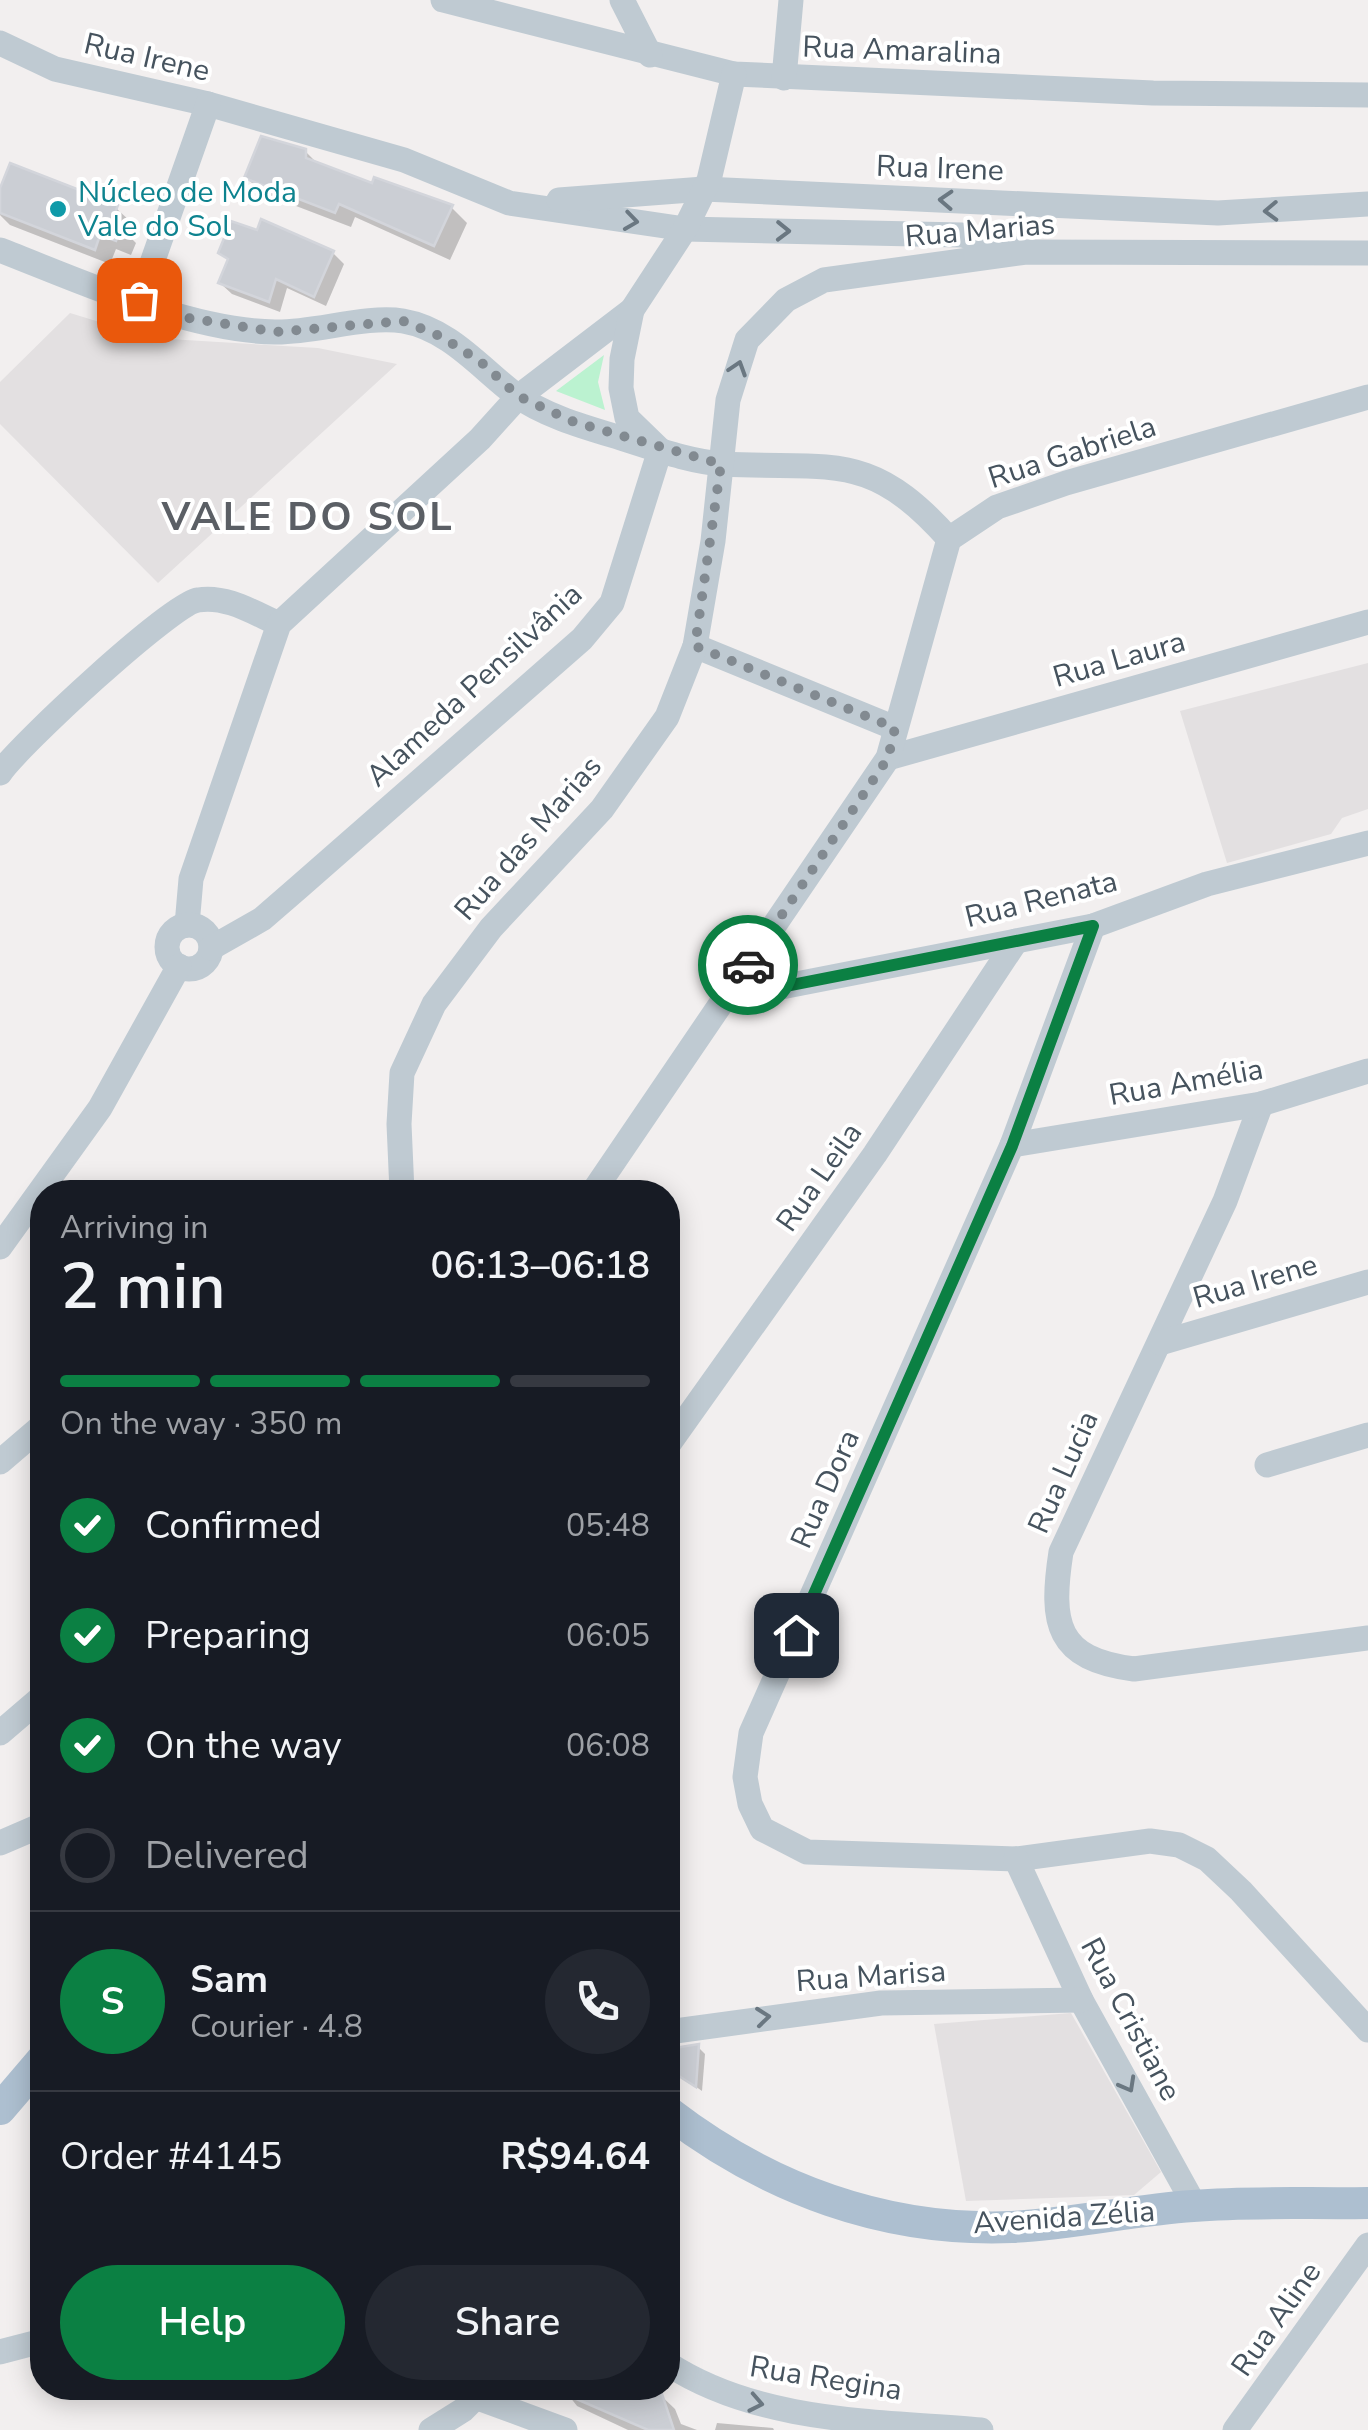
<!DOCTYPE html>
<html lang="en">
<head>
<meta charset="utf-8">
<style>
	body { margin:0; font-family:"Nunito Sans",sans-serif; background:#242831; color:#f1f3f6; height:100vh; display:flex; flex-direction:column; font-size:38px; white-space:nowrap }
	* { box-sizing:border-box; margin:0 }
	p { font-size:32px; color:#9ea1a6 }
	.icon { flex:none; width:55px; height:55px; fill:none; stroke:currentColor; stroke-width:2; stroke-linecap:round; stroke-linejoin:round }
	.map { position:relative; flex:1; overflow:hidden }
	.sheet { position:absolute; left:30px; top:1180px; width:650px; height:1220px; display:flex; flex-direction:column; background:#171b24; border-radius:40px; box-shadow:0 5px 25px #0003 }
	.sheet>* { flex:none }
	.pin { position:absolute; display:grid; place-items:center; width:85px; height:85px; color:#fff; margin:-42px; border-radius:20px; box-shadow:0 5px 15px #0006 }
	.courier { position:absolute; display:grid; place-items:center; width:100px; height:100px; margin:-50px; border:8px solid #0b8043; border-radius:50%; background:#fff; color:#222; box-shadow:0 2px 12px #0007 }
	.headline em { font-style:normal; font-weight:600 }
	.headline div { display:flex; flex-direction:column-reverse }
	.headline { display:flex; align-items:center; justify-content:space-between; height:170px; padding:0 30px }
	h1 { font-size:65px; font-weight:600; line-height:75px }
	.bar { display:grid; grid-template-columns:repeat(4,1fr); gap:15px 10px; align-content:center; height:120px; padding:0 30px }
	.bar i { height:12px; border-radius:8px; background:#363941 }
	.bar .on { background:#0b8043 }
	.bar p { grid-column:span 4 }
	.line { display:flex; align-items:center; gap:25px; padding:0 30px; border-top:2px solid #363941 }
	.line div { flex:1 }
	.round { display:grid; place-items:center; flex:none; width:105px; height:105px; border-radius:52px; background:#242831 }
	ol { padding:0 30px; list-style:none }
	li { display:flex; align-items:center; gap:30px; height:110px }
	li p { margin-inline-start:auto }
	li .icon { padding:10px; border-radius:50%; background:#0b8043; color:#fff; stroke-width:4 }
	li:last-child { color:#9ea1a6 }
	li i { width:55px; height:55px; border:5px solid #363941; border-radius:50% }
	.button { display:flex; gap:20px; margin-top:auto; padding:20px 30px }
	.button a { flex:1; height:115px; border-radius:60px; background:#0b8043; color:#fff; font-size:40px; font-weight:600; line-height:115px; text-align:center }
	.button a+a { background:#242831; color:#f1f3f6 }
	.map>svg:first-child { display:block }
</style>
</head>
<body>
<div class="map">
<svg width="1368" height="2430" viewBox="0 0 1368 2430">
	<rect width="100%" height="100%" fill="#f2efef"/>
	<g fill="#e3e0e1">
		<polygon points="70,313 152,338 318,348 397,364 158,583 0,424 0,382"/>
		<polygon points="1368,663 1368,809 1342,818 1331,834 1227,863 1180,711"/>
		<polygon points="1071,2013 1161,2172 1134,2195 966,2201 934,2024"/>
	</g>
	<polygon fill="#bbf2d0" points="604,355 598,382 605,410 556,391"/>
	<g fill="#0003">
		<polygon points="305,151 320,166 451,207 467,223 450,260 355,217 351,227 262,193 247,178"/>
		<polygon points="0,195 116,208 132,223 127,234 136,243 131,255 116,249 110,264 10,225 0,215"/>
		<polygon points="221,252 333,253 344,264 326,306 287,288 280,312 232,294 220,283 230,262"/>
		<polygon points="698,2047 705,2054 702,2091 668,2067 668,2051"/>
		<polygon points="563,2388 653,2388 675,2409 681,2424 697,2430 628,2430 577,2406"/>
		<polygon points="717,2423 773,2428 774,2430 715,2430"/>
	</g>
	<g fill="#cbced4" stroke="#d3d5db" stroke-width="2.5">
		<polygon points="261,136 306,149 306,158 372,183 374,177 453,205 434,246 339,204 335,213 244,178"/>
		<polygon points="10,163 118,205 112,221 122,225 116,241 100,235 95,250 0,213 0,188"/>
		<polygon points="261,219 334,251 314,297 276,279 269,302 218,283 228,259 218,253 231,221 257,230"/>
		<polygon points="699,2044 696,2087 668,2069 668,2049"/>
		<polygon points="551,2388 660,2388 674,2430 648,2430"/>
	</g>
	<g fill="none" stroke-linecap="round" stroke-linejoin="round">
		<g stroke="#bfcad2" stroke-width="25">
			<polyline points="443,0 734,74 1153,93 1368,95"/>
			<polyline points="622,0 650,55"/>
			<polyline points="0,43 55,69 208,104 404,160 509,203 685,229 962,235 1019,250"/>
			<polyline points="784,78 791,0"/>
			<polyline points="559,200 704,189 1218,213 1368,204"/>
			<path d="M0 250C80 281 189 331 275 332 314 333 366 315 403 321 450 329 481 369 516 395 544 416 588 428 621 438 653 448 690 462 724 464 832 470 869 449 949 539"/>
			<polyline points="139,300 208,104"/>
			<polyline points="695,646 895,728"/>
			<polyline points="888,758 1368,622"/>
			<path d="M0 773C18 746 172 603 198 600 226 595 254 613 279 624"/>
			<polyline points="187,925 191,879 279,624 480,439 518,397 632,310"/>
			<circle cx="189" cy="947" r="22"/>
			<polyline points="1093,926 1012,1145 751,1733 745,1777 750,1804 762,1829 807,1852 1016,1859 1150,1841 1179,1845 1207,1859 1241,1891 1368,2030"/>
			<polyline points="211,948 262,919 299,887 582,639 612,603 660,450 627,418 621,388 622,359 632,310 685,229 709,180 734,74"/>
			<polyline points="725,998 1093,926 1207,884 1368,843"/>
			<path d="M1261 1104 1225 1201 1061 1552C1050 1624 1056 1659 1134 1669L1368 1638"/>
			<polyline points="1012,1145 1261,1104 1368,1071"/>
			<polyline points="402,1192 399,1124 402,1073 434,1004 491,928 602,809 667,717 695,646 713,541 728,400 747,340 786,300 824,280 1026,252 1368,253"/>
			<polyline points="593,1192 888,758 949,539 997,507 1066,483 1368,397"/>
			<polyline points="0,1247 100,1108 179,966"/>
			<polyline points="1160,1343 1368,1282"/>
			<polyline points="668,1445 875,1154 1016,941"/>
			<polyline points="0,1462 42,1426"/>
			<polyline points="1267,1465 1368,1435"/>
			<polyline points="0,1733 42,1697"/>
			<polyline points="0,1843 42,1825"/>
			<polyline points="1016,1859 1081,2000 1195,2206"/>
			<polyline points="668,2032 881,2003 1081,2000"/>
			<polyline points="0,2352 42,2341"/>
			<path d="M668 2364C759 2423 876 2421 981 2430"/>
			<polyline points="478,2398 565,2430"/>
			<polyline points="431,2430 463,2410 485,2388"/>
			<polyline points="1235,2430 1368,2245"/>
		</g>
		<g stroke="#adbfd0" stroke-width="32">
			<polyline points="0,2109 42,2060"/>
			<path d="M668 2112C768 2189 885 2232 1012 2227 1073 2224 1133 2210 1193 2206 1251 2201 1310 2204 1368 2203"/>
		</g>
	</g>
	<defs><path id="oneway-chevron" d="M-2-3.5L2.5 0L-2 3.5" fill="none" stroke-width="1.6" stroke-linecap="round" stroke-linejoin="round" transform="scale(2.5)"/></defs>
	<g stroke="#6a7781">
		<use href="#oneway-chevron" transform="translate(946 200) rotate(-177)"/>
		<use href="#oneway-chevron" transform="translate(1271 211) rotate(178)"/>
		<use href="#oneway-chevron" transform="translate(631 221) rotate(8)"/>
		<use href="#oneway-chevron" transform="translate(783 231) rotate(1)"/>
		<use href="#oneway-chevron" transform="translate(738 368) rotate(-72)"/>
		<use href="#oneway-chevron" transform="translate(763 2017) rotate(-6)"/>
		<use href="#oneway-chevron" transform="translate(1128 2085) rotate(61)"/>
		<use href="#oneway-chevron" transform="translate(756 2403) rotate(11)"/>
	</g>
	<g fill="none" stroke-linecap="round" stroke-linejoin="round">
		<polyline stroke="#828a91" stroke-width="10" stroke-dasharray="0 18" points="139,300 176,316 276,332 403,321 442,337 481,362 518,396 574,422 721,464 695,646 895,728 888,758 748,965"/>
		<polyline stroke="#0b8043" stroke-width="12" points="748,965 725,998 1093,926 1012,1146 796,1635"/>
	</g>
	<circle fill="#0f9aa8" stroke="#fff" stroke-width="4" cx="58" cy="209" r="10"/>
	<g text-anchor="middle" stroke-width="8" stroke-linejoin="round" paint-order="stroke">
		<g font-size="30" fill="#46535e" stroke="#fff">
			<text transform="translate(902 50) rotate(2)" y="10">Rua Amaralina</text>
			<text transform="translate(147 57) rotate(13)" y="10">Rua Irene</text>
			<text transform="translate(940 168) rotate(2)" y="10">Rua Irene</text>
			<text transform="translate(980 230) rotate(-5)" y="10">Rua Marias</text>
			<text transform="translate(1072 452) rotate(-18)" y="10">Rua Gabriela</text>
			<text transform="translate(1119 659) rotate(-16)" y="10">Rua Laura</text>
			<text transform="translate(474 685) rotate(-43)" y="10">Alameda Pensilvânia</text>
			<text transform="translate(528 838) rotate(-49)" y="10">Rua das Marias</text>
			<text transform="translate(1041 899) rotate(-14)" y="10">Rua Renata</text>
			<text transform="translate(1186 1082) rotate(-10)" y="10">Rua Amélia</text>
			<text transform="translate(819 1177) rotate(-55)" y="10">Rua Leila</text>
			<text transform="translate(1255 1281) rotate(-16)" y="10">Rua Irene</text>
			<text transform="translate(1063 1472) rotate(-66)" y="10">Rua Lucia</text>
			<text transform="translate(825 1489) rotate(-66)" y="10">Rua Dora</text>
			<text transform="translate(871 1976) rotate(-4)" y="10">Rua Marisa</text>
			<text transform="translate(1131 2019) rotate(62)" y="10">Rua Cristiane</text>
			<text transform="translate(1064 2217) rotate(-4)" y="10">Avenida Zélia</text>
			<text transform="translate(1276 2319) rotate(-55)" y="10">Rua Aline</text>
			<text transform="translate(826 2378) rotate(9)" y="10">Rua Regina</text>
		</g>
		<g font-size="30" fill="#0d838f" stroke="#fff" text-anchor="start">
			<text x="78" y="202">Núcleo de Moda<tspan x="78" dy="34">Vale do Sol</tspan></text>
		</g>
		<g font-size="40" font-weight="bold" letter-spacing="2.5" fill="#5b5f65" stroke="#fff">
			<text x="308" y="530">VALE DO SOL</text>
		</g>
	</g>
</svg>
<div class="pin" style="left:139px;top:300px;background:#ea580c"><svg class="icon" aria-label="bag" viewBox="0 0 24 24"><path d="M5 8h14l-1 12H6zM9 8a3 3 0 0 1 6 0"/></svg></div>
<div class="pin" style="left:796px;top:1635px;background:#1f2937"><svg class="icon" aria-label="home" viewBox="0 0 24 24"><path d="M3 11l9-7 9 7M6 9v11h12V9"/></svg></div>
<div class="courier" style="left:748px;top:965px"><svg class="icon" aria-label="car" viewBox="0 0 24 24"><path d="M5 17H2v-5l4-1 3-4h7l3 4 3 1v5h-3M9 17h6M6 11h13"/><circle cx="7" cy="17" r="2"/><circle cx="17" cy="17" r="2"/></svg></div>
<section class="sheet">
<div class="headline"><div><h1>2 min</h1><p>Arriving in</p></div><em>06:13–06:18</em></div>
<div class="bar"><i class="on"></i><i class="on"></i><i class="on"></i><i></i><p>On the way · 350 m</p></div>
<ol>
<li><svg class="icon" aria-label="check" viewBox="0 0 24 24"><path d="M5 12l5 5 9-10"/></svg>Confirmed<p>05:48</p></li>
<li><svg class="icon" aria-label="check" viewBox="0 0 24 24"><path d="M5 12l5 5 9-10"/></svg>Preparing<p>06:05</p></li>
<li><svg class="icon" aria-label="check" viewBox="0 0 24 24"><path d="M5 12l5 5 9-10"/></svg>On the way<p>06:08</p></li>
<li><i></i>Delivered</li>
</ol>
<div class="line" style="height:180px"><b class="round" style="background:#0b8043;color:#fff">S</b><div><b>Sam</b><p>Courier · 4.8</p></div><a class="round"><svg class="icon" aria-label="phone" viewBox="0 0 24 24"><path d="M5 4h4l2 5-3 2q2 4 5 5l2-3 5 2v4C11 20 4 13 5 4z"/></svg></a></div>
<div class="line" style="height:130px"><div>Order #4145</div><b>R$94.64</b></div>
<div class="button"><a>Help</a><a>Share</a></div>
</section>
</div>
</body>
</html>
